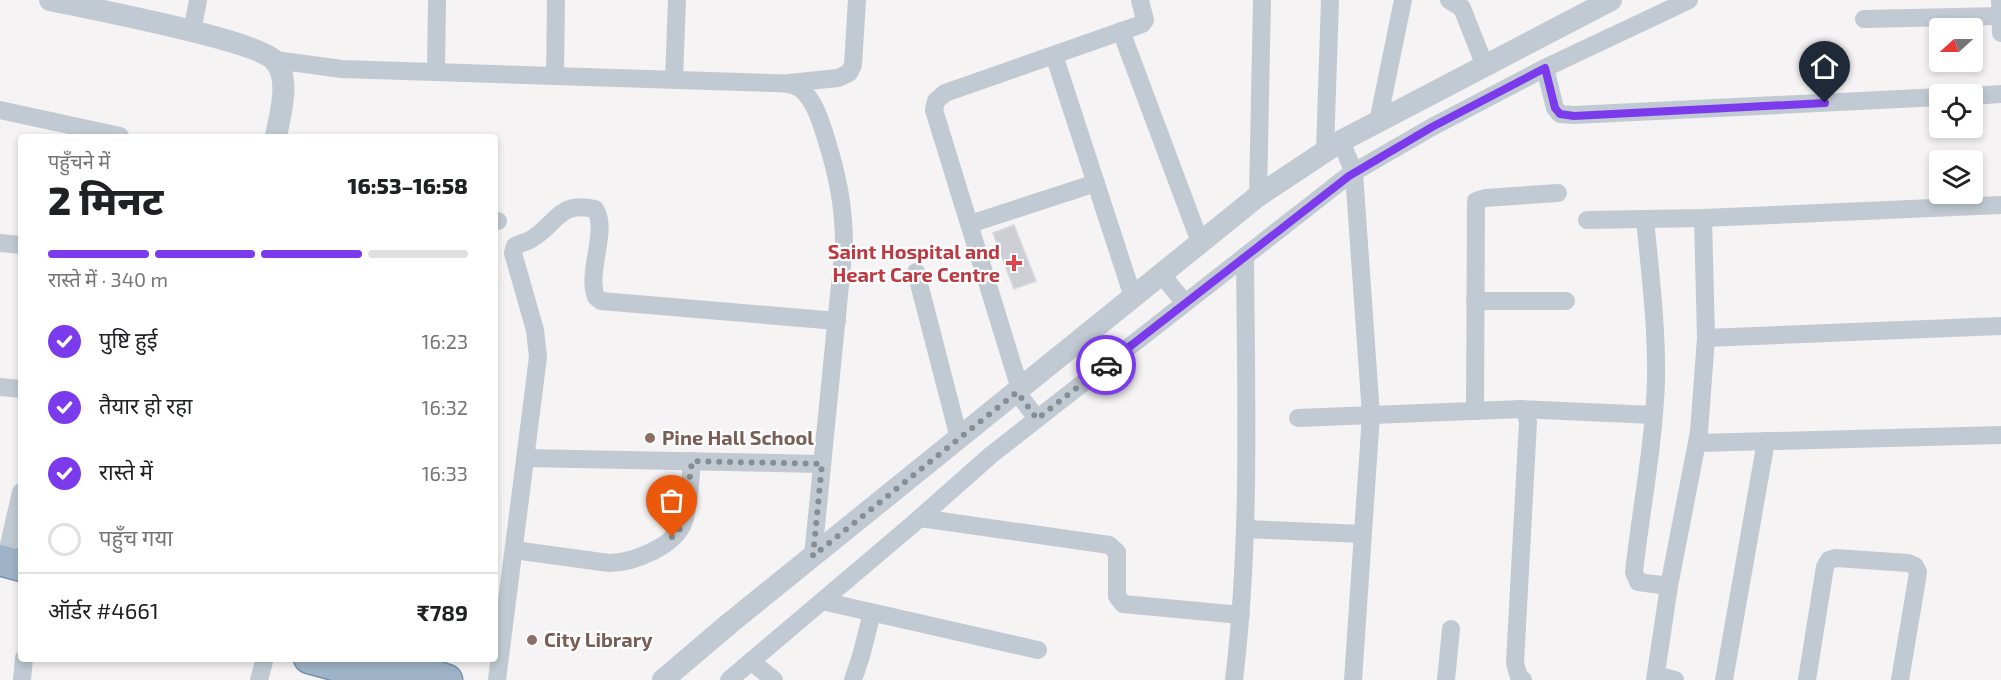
<!DOCTYPE html>
<html lang="hi">
<head>
<meta charset="utf-8">
<style>
	body { margin:0; font-family:"Exo 2","Noto Sans Devanagari",sans-serif; background:#f2f2f2; color:#202124; height:100vh; display:flex; flex-direction:column; font-size:22px; white-space:nowrap }
	* { box-sizing:border-box; margin:0 }
	p { font-size:20px; color:#757577 }
	.icon { flex:none; width:33px; height:33px; fill:none; stroke:currentColor; stroke-width:2; stroke-linecap:round; stroke-linejoin:round }
	.map { position:relative; flex:1; overflow:hidden }
	.panel { position:absolute; left:18px; top:134px; width:480px; height:528px; display:flex; flex-direction:column; background:#fff; border-radius:6px; box-shadow:0 3px 9px #0003 }
	.panel>* { flex:none }
	.needle { width:39px; rotate:249deg }
	.tools { position:absolute; left:1929px; top:18px; display:grid; gap:12px }
	.tools a { display:grid; place-items:center; width:54px; height:54px; border-radius:6px; background:#fff; box-shadow:0 3px 9px #0003; font-size:30px }
	.pin { position:absolute; display:grid; place-items:center; width:51px; height:51px; color:#fff; margin:-62px -26px; border-radius:50% 50% 50% 0; rotate:-45deg; box-shadow:0 0 6px #0007 }
	.pin .icon { rotate:45deg }
	.courier { position:absolute; display:grid; place-items:center; width:60px; height:60px; margin:-30px; border:4px solid #7c3aed; border-radius:50%; background:#fff; color:#222; box-shadow:0 2px 8px #0007 }
	.overview em { font-style:normal; font-weight:800 }
	.overview div { display:flex; flex-direction:column-reverse }
	.overview { display:flex; align-items:center; justify-content:space-between; height:102px; padding:0 30px }
	h1 { font-size:39px; font-weight:800; line-height:45px }
	.bar { display:grid; grid-template-columns:repeat(4,1fr); gap:9px 6px; align-content:center; height:72px; padding:0 30px }
	.bar i { height:8px; border-radius:4px; background:#e0e0e0 }
	.bar .active { background:#7c3aed }
	.bar p { grid-column:span 4 }
	.line { display:flex; align-items:center; gap:15px; padding:0 30px; border-top:2px solid #e0e0e0 }
	.line div { flex:1 }
	ol { padding:0 30px; list-style:none }
	li { display:flex; align-items:center; gap:18px; height:66px }
	li p { margin-inline-start:auto }
	li .icon { padding:6px; border-radius:50%; background:#7c3aed; color:#fff; stroke-width:4 }
	li:last-child { color:#757577 }
	li i { width:33px; height:33px; border:3px solid #e0e0e0; border-radius:50% }
	.map>svg:first-child { display:block }
</style>
</head>
<body>
<div class="map">
<svg width="2001" height="680" viewBox="0 0 2001 680">
	<rect width="100%" height="100%" fill="#f5f3f3"/>
	<polygon fill="#cdcfd5" stroke="#d7d9de" stroke-width="1.5" points="1014,225 1036,281 1014,289 993,233"/>
	<g fill="none" stroke-linecap="round" stroke-linejoin="round">
		<g stroke="#7690ad" stroke-width="33">
			<g id="trunk">
				<polyline points="0,560 21,566"/>
				<polyline points="309,658 388,680"/>
				<polyline points="382,658 447,680"/>
			</g>
		</g>
		<g stroke="#c1cad2" stroke-width="18">
			<polyline points="1449,0 1462,8 1485,66"/>
			<polyline points="2000,0 2001,33"/>
			<polyline points="1864,19 2000,16"/>
			<polyline points="1121,31 1200,242"/>
			<polyline points="192,32 198,0"/>
			<polyline points="1054,55 1133,297"/>
			<path d="M275 60 342 69 771 83C782 83 794 83 802 90 815 102 820 120 825 135 837 173 844 205 844 245L813 556"/>
			<polyline points="1545,68 1555,108 1560,114 1574,115 1940,97"/>
			<polyline points="436,72 437,0"/>
			<polyline points="555,76 556,0"/>
			<polyline points="674,80 677,0"/>
			<polyline points="789,83 838,78 849,73 853,65 857,0"/>
			<polyline points="1972,96 2001,94"/>
			<polyline points="0,110 120,136"/>
			<polyline points="1378,122 1403,0"/>
			<polyline points="1341,141 1354,173 1371,415 1353,680"/>
			<polyline points="1325,151 1330,0"/>
			<polyline points="1258,196 1262,0"/>
			<path d="M1645 219C1650 273 1657 326 1656 380 1654 444 1641 509 1634 572L1638 582 1669 586"/>
			<polyline points="1587,220 1703,218 2001,205"/>
			<polyline points="495,221 498,221"/>
			<polyline points="970,224 1096,183"/>
			<polyline points="0,243 21,245"/>
			<polyline points="916,272 959,438"/>
			<polyline points="1161,274 1185,303"/>
			<polyline points="1475,301 1566,301"/>
			<polyline points="1706,338 2001,326"/>
			<polyline points="0,387 21,389"/>
			<polyline points="1020,389 934,110 936,101 945,93 1142,24 1145,20 1140,0"/>
			<polyline points="1017,392 1037,419"/>
			<polyline points="1521,409 1653,415"/>
			<polyline points="1475,411 1476,201 1485,198 1558,193"/>
			<polyline points="1298,418 1521,409 1525,411 1528,422 1515,663 1519,677 1523,680"/>
			<polyline points="1698,443 2001,435"/>
			<polyline points="525,458 822,464"/>
			<polyline points="920,518 1109,545 1117,552 1117,596 1123,604 1241,615"/>
			<polyline points="1246,529 1362,534"/>
			<path d="M514 550 609 563C633 563 676 546 684 521 690 503 690 480 692 461"/>
			<polyline points="5,562 21,492"/>
			<polyline points="822,601 1038,650"/>
			<polyline points="751,661 774,680"/>
			<polyline points="1656,675 1675,680"/>
			<polyline points="22,680 24,658"/>
			<polyline points="259,680 265,658"/>
			<path d="M497 680 538 357 535 330 513 253 515 246C521 243 528 242 533 238 558 222 559 201 595 209 609 230 586 272 596 297L601 301 837 321"/>
			<polyline points="729,680 913,524 991,455 1349,175 1432,127 1545,68 1689,0"/>
			<polyline points="853,680 861,656 872,613"/>
			<path d="M1234 680C1251 539 1246 398 1245 256"/>
			<polyline points="1446,680 1451,629"/>
			<polyline points="1655,680 1669,586 1699,432 1706,338 1703,218"/>
			<polyline points="1724,680 1766,441"/>
			<polyline points="1807,680 1825,567 1829,560 1836,558 1908,563 1915,566 1918,572 1917,579 1900,680"/>
		</g>
		<g stroke="#c1cad2" stroke-width="22">
			<path d="M50 0C87 8 257 40 275 61 291 79 280 115 276 136"/>
			<polyline points="663,680 730,623 1258,196 1341,141 1611,0"/>
		</g>
		<use href="#trunk" stroke="#9fb4c9" stroke-width="30"/>
	</g>
	<g fill="none" stroke-linecap="round" stroke-linejoin="round">
		<polyline stroke="#868d94" stroke-width="6" stroke-dasharray="0 10.8" points="672,537 680,529 684,521 692,461 822,464 813,556 1017,392 1037,419 1106,365"/>
		<polyline stroke="#7c3aed" stroke-width="8" points="1106,365 1349,176 1432,127 1545,68 1555,108 1560,114 1574,116 1825,103"/>
	</g>
	<path fill="#e0444e" stroke="#fff" stroke-width="2" d="M1011 254h6v6h6v6h-6v6h-6v-6h-6v-6h6z"/>
	<g fill="#8d6e63" stroke="#fff" stroke-width="2">
		<circle cx="650" cy="438" r="6"/>
		<circle cx="532" cy="640" r="6"/>
	</g>
	<g text-anchor="middle" stroke-width="4.5" stroke-linejoin="round" paint-order="stroke">
		<g font-size="20" font-weight="bold" fill="#be3a42" stroke="#fff" text-anchor="end">
			<text x="1000" y="259">Saint Hospital and<tspan x="1000" dy="23">Heart Care Centre</tspan></text>
		</g>
		<g font-size="20" font-weight="bold" fill="#785e54" stroke="#fff" text-anchor="start">
			<text x="662" y="445">Pine Hall School</text>
			<text x="544" y="647">City Library</text>
		</g>
	</g>
</svg>
<div class="tools">
<a><svg class="needle" viewBox="-14 -14 28 28"><path d="M0-13l5 13h-10z" fill="#e53935"/><path d="M0 13l5-13h-10z" fill="#757577"/></svg></a>
<a><svg class="icon" aria-label="locate" viewBox="0 0 24 24"><circle cx="12" cy="12" r="6"/><path d="M12 2v4M12 18v4M2 12h4M18 12h4"/></svg></a>
<a><svg class="icon" aria-label="layers" viewBox="0 0 24 24"><path d="M12 4l9 5-9 5-9-5zM3 14l9 5 9-5"/></svg></a>
</div>
<div class="pin" style="left:672px;top:537px;background:#ea580c"><svg class="icon" aria-label="bag" viewBox="0 0 24 24"><path d="M5 8h14l-1 12H6zM9 8a3 3 0 0 1 6 0"/></svg></div>
<div class="pin" style="left:1825px;top:103px;background:#1f2937"><svg class="icon" aria-label="home" viewBox="0 0 24 24"><path d="M3 11l9-7 9 7M6 9v11h12V9"/></svg></div>
<div class="courier" style="left:1106px;top:365px"><svg class="icon" aria-label="car" viewBox="0 0 24 24"><path d="M5 17H2v-5l4-1 3-4h7l3 4 3 1v5h-3M9 17h6M6 11h13"/><circle cx="7" cy="17" r="2"/><circle cx="17" cy="17" r="2"/></svg></div>
<section class="panel">
<div class="overview"><div><h1>2 मिनट</h1><p>पहुँचने में</p></div><em>16:53–16:58</em></div>
<div class="bar"><i class="active"></i><i class="active"></i><i class="active"></i><i></i><p>रास्ते में · 340 m</p></div>
<ol>
<li><svg class="icon" aria-label="check" viewBox="0 0 24 24"><path d="M5 12l5 5 9-10"/></svg>पुष्टि हुई<p>16:23</p></li>
<li><svg class="icon" aria-label="check" viewBox="0 0 24 24"><path d="M5 12l5 5 9-10"/></svg>तैयार हो रहा<p>16:32</p></li>
<li><svg class="icon" aria-label="check" viewBox="0 0 24 24"><path d="M5 12l5 5 9-10"/></svg>रास्ते में<p>16:33</p></li>
<li><i></i>पहुँच गया</li>
</ol>
<div class="line" style="height:78px"><div>ऑर्डर #4661</div><b>₹789</b></div>
</section>
</div>
</body>
</html>
